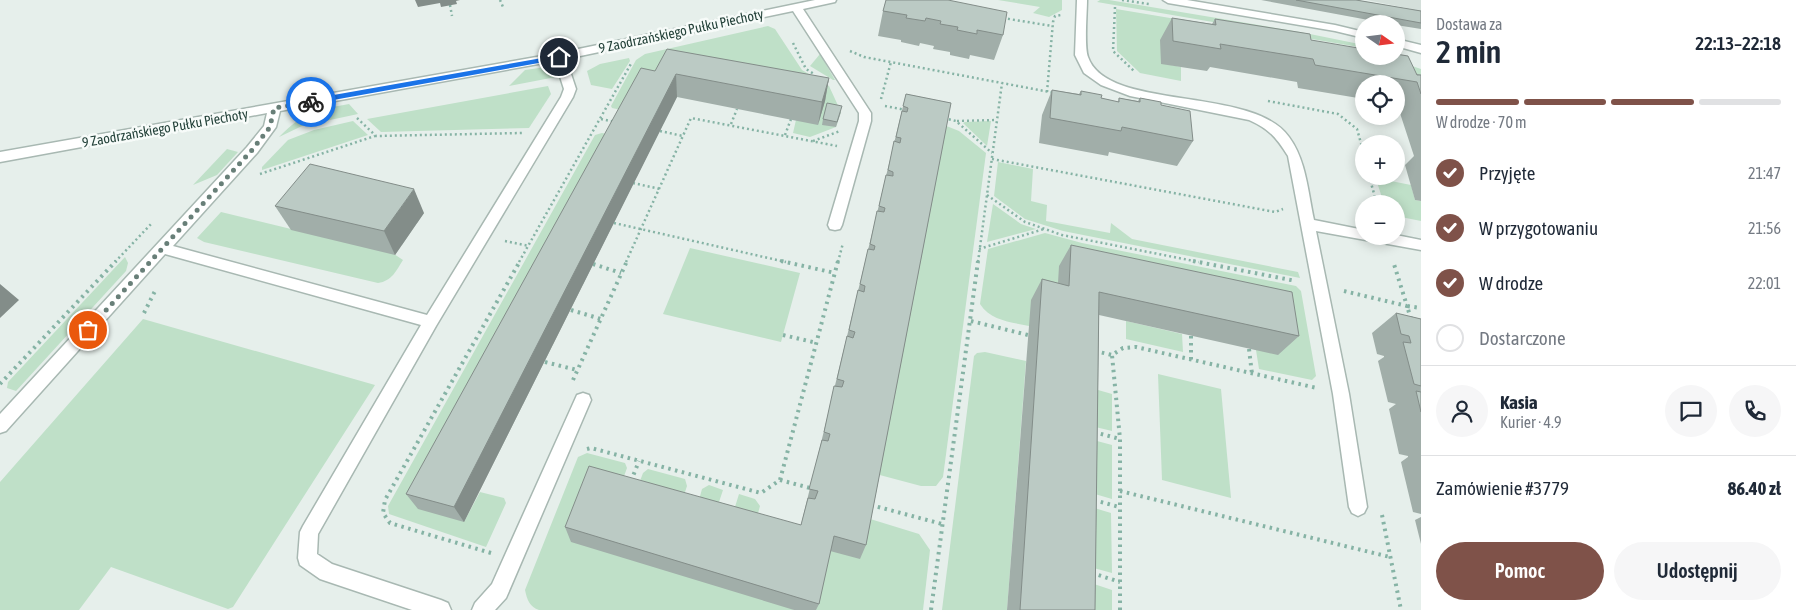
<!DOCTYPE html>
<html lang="pl">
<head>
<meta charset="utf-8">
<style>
	body { margin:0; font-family:"Asap Condensed",sans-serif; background:#f6f6f7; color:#1f2937; height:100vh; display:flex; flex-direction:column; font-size:19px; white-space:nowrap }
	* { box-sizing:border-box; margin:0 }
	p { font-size:16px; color:#747a83 }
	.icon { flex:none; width:28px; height:28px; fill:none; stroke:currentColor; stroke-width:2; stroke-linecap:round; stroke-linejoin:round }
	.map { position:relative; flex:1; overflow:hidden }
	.details { display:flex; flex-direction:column; background:#fff; width:375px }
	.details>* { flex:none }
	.needle { width:32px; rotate:104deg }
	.controls { position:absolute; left:1355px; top:15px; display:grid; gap:10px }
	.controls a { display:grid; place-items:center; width:50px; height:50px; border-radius:50%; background:#fff; box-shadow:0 2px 12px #0003; font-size:25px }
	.pin { position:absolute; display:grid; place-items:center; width:42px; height:42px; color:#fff; margin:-21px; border:2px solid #fff; border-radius:50%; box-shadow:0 1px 5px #0007 }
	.courier { position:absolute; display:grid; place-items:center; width:50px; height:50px; margin:-25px; border:4px solid #1a73e8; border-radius:50%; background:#fff; color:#222; box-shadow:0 1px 6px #0007 }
	.summary em { font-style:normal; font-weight:600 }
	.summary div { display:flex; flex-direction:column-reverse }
	.summary { display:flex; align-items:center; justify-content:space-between; height:85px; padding:0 15px }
	h1 { font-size:32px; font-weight:600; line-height:38px }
	.bar { display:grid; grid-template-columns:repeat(4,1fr); gap:8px 5px; align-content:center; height:60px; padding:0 15px }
	.bar i { height:6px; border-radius:4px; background:#e0e1e3 }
	.bar .selected { background:#7f5249 }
	.bar p { grid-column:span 4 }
	.line { display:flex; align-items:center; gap:12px; padding:0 15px; border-top:1px solid #e0e1e3 }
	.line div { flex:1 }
	.round { display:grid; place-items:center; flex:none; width:52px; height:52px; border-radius:26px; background:#f6f6f7 }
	ol { padding:0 15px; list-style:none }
	li { display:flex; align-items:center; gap:15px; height:55px }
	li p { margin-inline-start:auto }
	li .icon { padding:5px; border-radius:50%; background:#7f5249; color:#fff; stroke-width:4 }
	li:last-child { color:#747a83 }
	li i { width:28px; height:28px; border:2px solid #e0e1e3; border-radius:50% }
	.button { display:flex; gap:10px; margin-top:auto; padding:10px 15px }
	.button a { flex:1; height:58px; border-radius:30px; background:#7f5249; color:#fff; font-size:20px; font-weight:600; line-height:58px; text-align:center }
	.button a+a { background:#f6f6f7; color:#1f2937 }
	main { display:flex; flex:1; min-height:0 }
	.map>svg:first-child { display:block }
</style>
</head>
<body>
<main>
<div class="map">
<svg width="1421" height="610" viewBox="0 0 1421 610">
	<rect width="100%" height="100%" fill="#e6efeb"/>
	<polygon fill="#d4dfda" points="1367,0 1421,0 1421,11"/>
	<g fill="#bfe0c8">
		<polygon points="998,0 1062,0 1062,10 1049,17 1033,13 1040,7"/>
		<polygon points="1100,0 1109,0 1300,32 1364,45 1364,48 1097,2"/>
		<polygon points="1116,9 1351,48 1364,56 1394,60 1421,69 1421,101 1389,78 1161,63 1181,67 1181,81 1140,73 1117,51"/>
		<polygon points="768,26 775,29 802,70 829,86 841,112 836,127 810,137 793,133 796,120 818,124 668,71 631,112 612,108 611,106 636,60 645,54"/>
		<polygon points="820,54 835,80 833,80 810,66"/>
		<polygon points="629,58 630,61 612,89 591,85 587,71 600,64"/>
		<polygon points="546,67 554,71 556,77 509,86 525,70"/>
		<polygon points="548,86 551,94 529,128 381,132 367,119"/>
		<path d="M349 104 358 114 302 126 279 137C307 110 312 111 349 104Z"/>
		<polygon points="353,121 368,135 262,170 262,167 288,140 314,130"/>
		<polygon points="991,121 987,146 963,123 965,122"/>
		<polygon points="944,125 959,131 986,153 943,477 936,486 921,486 876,474"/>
		<polygon points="602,133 618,136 464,522 480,492 504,498 506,503 486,547 389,514 388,506 595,135"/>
		<polygon points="227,149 238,152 217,175 193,185"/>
		<polygon points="998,162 1033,169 1031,201 1047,205 1046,221 1110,233 1111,223 1132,239 1298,272 1300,278 1063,231 1025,219 994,196"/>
		<polygon points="1381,179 1411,185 1415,200 1421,201 1421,221 1396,216 1396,204 1384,204 1377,182"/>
		<polygon points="993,204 1021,224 1036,229 987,242"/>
		<path d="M221 212 394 254 403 260C396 271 392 281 378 283L204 242 197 238Z"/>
		<path d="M1045 233 1082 243 1296 286 1301 291 1316 376 1312 380 1259 369 1256 350 1060 266 1057 307 1029 326C1011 322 991 321 980 304L988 249Z"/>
		<polygon points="690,248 800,273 781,342 663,314"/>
		<polygon points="125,257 128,263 126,271 16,391 7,388 8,382"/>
		<polygon points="143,319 375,385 233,607 228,609 111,567 79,610 0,610 0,482"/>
		<polygon points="1126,321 1182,334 1183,352 1126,339"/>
		<polygon points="985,352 1026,361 1007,610 942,610 974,356 977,353"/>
		<polygon points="1158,374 1221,389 1231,498 1162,480"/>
		<polygon points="1084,386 1112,394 1112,431 1083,424"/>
		<polygon points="1082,437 1112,445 1112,499 1081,490"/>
		<path d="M587 453 625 463 627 468 619 490 794 610H539C530 607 527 600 525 590L578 457Z"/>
		<polygon points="648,469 685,479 687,486 680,507 635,494 643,473"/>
		<polygon points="709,485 723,490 719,502 735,507 739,494 755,499 760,506 754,528 696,511 702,489"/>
		<polygon points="1081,504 1111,513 1112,573 1079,564"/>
		<polygon points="867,518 919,534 930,550 923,610 815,610 829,550"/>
		<polygon points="1079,579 1112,590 1112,610 1078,610"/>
	</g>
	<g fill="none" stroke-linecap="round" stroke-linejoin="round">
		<g stroke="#a8b8b2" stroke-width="3">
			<g id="minor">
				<path d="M815 0H836L835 2 803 9 871 113V121L842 225 840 229 835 230 830 229 828 225 859 121V113L793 11 566 59 576 89 573 97 436 326 318 534 317 554 332 564 441 600 448 603 451 610H412L320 579 300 565 298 558 300 532 303 526 421 325 165 254 6 431 0 433V414L247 147 264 126 267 113 0 162V152L559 53ZM555 61 564 89 561 97 427 315 173 246 257 153 276 127 280 111Z"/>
				<path d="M1077 0H1087C1087 13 1084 46 1088 57 1107 112 1252 85 1289 137 1306 160 1308 192 1314 220L1364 230V236L1396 235 1421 240V250L1316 231 1349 394 1367 507 1364 513 1358 516 1352 513 1349 507 1333 394 1288 156C1276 137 1269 129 1249 120L1130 96 1101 85 1084 73 1075 55Z"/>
				<polygon points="1163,0 1187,0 1335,25 1364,32 1364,38 1335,31 1168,3"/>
				<polygon points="1396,39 1421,45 1421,53 1396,46"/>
				<polygon points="583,393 589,395 591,400 506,598 495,610 472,610 475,603 492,584 577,395"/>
			</g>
		</g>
		<g stroke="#86b3a5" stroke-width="2.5" stroke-dasharray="2 3" stroke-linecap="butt">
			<polyline points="500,0 503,7"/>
			<polyline points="1122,0 1149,4"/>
			<polyline points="450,5 452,16"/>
			<polyline points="1115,7 1113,51 1135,72"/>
			<polyline points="1003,18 1052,26"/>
			<polyline points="793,43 806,69 814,74"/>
			<polyline points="850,51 864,57 1055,93"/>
			<polyline points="1047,92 1053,22 1055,16 1061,15"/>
			<polyline points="881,99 891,62"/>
			<polyline points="1268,101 1338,114 1357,129 1364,154"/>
			<polyline points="885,106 906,110"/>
			<polyline points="357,118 376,136 522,133"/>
			<polyline points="944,118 956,121 992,153"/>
			<polyline points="601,119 615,122"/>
			<polyline points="957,121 997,120"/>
			<polyline points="731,124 737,109"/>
			<polyline points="660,131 683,136"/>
			<polyline points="785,135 791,119"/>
			<polyline points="813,141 840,131"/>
			<polyline points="992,159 1275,212 1283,209"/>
			<polyline points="260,174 375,136"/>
			<polyline points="1369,176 1377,204"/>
			<polyline points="633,183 660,189"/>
			<polyline points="987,195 1025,222 1062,235 1199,262"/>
			<polyline points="614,223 786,262"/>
			<polyline points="505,241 529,246"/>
			<polyline points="979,249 1044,229"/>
			<polyline points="115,262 152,223"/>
			<polyline points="519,262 632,62"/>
			<polyline points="626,262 691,118 837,146"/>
			<polyline points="838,262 843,243"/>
			<polyline points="978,262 1002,83"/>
		</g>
		<g stroke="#86b3a5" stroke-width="4" stroke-dasharray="2.5 4.5" stroke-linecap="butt">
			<polyline points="781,261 835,273"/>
			<polyline points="1193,261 1296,281"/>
			<polyline points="593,264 621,273"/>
			<polyline points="1344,291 1407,306 1393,261"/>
			<polyline points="571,310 601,319"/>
			<polyline points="144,313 155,291"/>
			<polyline points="1411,319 1407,306 1421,308"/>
			<polyline points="971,321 1028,335"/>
			<polyline points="783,335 817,343"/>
			<polyline points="1191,336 1191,360"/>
			<polyline points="1249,349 1252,374"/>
			<polyline points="1095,351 1112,355"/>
			<polyline points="545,362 577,370"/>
			<polyline points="573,380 627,261"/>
			<polyline points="0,384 116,261"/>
			<polyline points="1094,432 1120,439"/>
			<polyline points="587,449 591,448 761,493 780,480 838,261"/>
			<polyline points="780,480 810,488"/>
			<polyline points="631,481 639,461"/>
			<polyline points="1120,491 1390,557"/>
			<polyline points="1094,500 1119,507"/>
			<polyline points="871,505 942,524"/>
			<polyline points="1382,515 1401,610"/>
			<polyline points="491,553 390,523 383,513 385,500 520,261"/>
			<polyline points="1092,573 1120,582"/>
			<polyline points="931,610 978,261"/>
			<polyline points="1120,610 1120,439 1112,355 1123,348 1136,347 1317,388"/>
		</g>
		<use href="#minor" fill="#fff" fill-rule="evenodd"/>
	</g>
	<g fill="#a1aea9">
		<polygon points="886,0 1003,35 994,60 970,55 969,59 950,55 950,52 933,49 934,46 920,43 919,46 901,42 901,40 878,36 883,11"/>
		<polygon points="1261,0 1356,0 1421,11 1421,29 1396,25 1396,24 1390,24"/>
		<polygon points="1172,18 1212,24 1215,19 1311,40 1421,75 1421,201 1415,200 1405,165 1414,156 1397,104 1396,104 1396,84 1364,84 1364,99 1298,88 1297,82 1210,67 1207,71 1161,64 1160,40"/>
		<polygon points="655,71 829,78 825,101 818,125 677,97 464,522 418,509 406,494"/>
		<polygon points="1052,90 1079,94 1081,91 1101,98 1118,102 1119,98 1138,101 1140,98 1161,105 1193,141 1177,166 1109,152 1108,156 1039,143 1042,115"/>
		<polygon points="906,94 951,103 866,545 860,559 830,551 819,604 816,610 794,610 571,542 565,527 801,525"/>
		<polygon points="841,112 836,127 822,125 823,119"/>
		<polygon points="275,206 424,213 395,255 291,230"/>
		<polygon points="1071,245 1299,336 1278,355 1099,315 1095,610 1007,610 1031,300 1042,279 1058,283 1059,266"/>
		<polygon points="1396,313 1421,319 1421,514 1413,512 1401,462 1408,457 1408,456 1399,454 1389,409 1396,404 1388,402 1378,361 1384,357 1384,356 1377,354 1372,333"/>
		<polygon points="1421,517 1421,544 1415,520"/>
	</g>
	<g fill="#838d89">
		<polygon points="415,0 460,0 456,1 457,4 441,7 440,3 418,7"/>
		<polygon points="676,74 677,97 464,522 454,507"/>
		<polygon points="829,78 825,101 818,125 822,102"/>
		<polygon points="414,189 424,213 395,255 384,231"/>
		<polygon points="0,284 19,300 0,318"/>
	</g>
	<g fill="#bbcac4" stroke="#838d89">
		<polygon points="886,0 948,0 1007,12 1003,35 977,30 977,34 957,30 958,27 940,24 941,21 926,18 925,21 906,18 907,15 883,11"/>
		<polygon points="1296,0 1356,0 1421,11 1421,23"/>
		<polygon points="1172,18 1216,25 1215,19 1310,34 1311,40 1364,49 1364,56 1396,56 1396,54 1408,56 1417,75 1421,75 1421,94 1417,82 1315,65 1313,59 1220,44 1221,49 1173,41"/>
		<polygon points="667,49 829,78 822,102 676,74 454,507 406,494 641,68 655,71"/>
		<polygon points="1052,90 1081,95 1081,91 1102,95 1101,98 1119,102 1119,98 1140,102 1140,98 1161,102 1161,105 1190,111 1193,141 1122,127 1121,131 1050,118"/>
		<polygon points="906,94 951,103 866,545 834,536 819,604 565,527 589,466 801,525 808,498 815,499 818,491 809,489 822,440 828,441 830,434 824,432 834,386 842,387 844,381 837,379 847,336 853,338 855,332 849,330 858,290 864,292 865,286 860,284 868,249 874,250 875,246 870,244 877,211 884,212 885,208 879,206 886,175 893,176 893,172 888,170 894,141 900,143 901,138 896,137 902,111 907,112 908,108 903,106"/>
		<polygon points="827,103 842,106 837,122 823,119"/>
		<polygon points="310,164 414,189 384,231 275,206"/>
		<polygon points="1071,245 1292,292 1299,336 1099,292 1095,610 1020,610 1042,279 1069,286"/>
		<polygon points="1396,313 1421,319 1421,386 1414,384 1403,342 1411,343 1409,336 1401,334"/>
		<polygon points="1416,391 1421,392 1421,412"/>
	</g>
	<polygon fill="#1a73e8" points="559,55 562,57 561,59 311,104 307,102 311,99"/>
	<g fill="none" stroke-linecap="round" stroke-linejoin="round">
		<polyline stroke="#687f78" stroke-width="5" stroke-dasharray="0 9" points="88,330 252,150 270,127 274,108 311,102"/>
	</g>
	<g text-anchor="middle" stroke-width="5" stroke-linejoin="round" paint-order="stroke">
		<g font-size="14" fill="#24423a" stroke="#f7fbf9">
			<text transform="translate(681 31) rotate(-12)" y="5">9 Zaodrzańskiego Pułku Piechoty</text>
			<text transform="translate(165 128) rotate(-10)" y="5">9 Zaodrzańskiego Pułku Piechoty</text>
		</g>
	</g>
</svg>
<div class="controls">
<a><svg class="needle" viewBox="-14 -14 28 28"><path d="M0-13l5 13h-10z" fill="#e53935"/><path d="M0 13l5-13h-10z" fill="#747a83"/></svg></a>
<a><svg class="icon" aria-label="locate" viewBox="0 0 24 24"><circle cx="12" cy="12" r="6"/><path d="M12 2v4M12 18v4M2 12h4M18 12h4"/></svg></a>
<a>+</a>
<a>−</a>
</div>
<div class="pin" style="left:88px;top:330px;background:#ea580c"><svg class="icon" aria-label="bag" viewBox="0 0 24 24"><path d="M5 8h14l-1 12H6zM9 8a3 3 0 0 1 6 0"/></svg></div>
<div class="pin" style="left:559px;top:57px;background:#1f2937"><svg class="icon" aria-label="home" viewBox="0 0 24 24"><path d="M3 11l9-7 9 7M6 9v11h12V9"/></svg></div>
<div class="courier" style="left:311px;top:102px"><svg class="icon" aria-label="bike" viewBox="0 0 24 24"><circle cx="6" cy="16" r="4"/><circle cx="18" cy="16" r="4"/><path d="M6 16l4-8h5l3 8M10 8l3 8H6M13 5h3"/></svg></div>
</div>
<section class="details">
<div class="summary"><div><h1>2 min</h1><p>Dostawa za</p></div><em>22:13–22:18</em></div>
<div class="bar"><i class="selected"></i><i class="selected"></i><i class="selected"></i><i></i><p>W drodze · 70 m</p></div>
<ol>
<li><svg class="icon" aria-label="check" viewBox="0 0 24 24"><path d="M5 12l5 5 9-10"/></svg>Przyjęte<p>21:47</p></li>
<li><svg class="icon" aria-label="check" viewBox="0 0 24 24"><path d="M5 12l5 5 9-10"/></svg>W przygotowaniu<p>21:56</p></li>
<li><svg class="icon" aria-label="check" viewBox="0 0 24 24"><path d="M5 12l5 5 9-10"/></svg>W drodze<p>22:01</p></li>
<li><i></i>Dostarczone</li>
</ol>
<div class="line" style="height:90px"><a class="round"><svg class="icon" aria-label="person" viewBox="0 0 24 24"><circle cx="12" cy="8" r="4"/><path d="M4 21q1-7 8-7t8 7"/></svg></a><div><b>Kasia</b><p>Kurier · 4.9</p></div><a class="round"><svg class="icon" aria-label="chat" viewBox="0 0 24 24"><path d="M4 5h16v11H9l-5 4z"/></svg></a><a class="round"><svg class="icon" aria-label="phone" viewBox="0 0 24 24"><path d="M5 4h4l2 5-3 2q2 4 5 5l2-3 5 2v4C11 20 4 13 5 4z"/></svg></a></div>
<div class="line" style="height:65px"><div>Zamówienie #3779</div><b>86.40 zł</b></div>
<div class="button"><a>Pomoc</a><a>Udostępnij</a></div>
</section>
</main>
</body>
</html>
